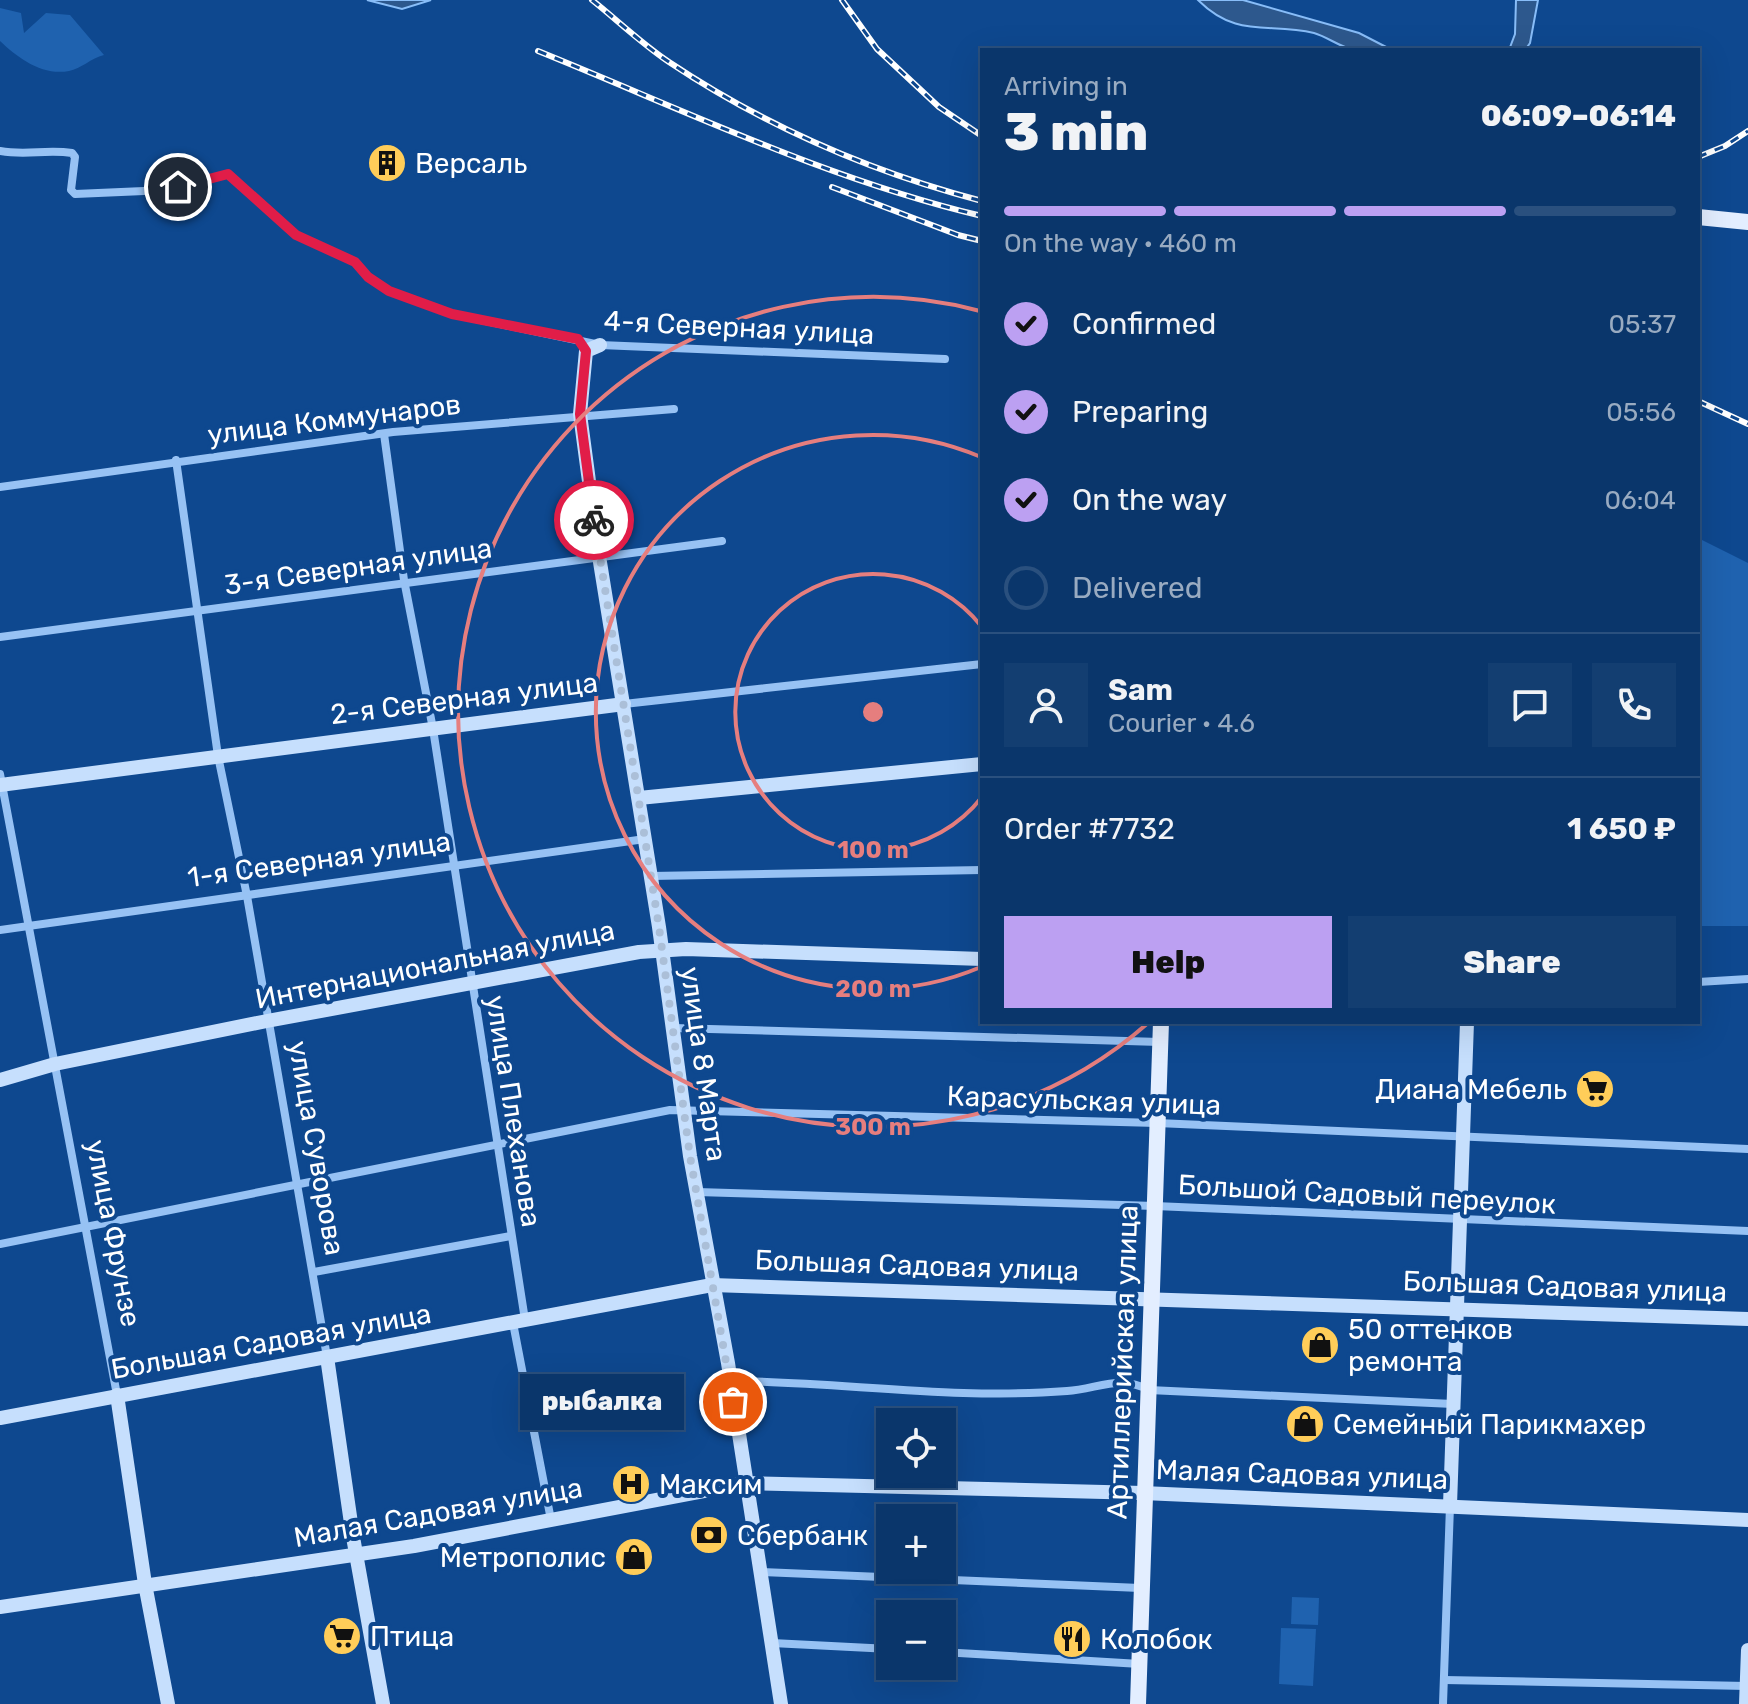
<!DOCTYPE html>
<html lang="en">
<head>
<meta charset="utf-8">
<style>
	body { margin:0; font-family:Rubik,sans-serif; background:#133e71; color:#f1f3f6; height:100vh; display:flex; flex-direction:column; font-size:30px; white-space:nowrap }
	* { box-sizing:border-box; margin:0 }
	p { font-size:26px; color:#99abc1 }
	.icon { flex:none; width:44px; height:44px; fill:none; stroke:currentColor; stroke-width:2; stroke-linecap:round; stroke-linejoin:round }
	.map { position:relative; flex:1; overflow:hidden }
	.panel { position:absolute; left:980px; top:48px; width:720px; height:976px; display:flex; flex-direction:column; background:#0a366b; border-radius:0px; box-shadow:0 8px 32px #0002,0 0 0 2px #2a507e }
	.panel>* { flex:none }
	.fabs { position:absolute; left:876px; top:1408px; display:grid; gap:16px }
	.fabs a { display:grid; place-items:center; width:80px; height:80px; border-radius:0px; background:#0a366b; box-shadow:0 8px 32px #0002,0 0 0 2px #2a507e; font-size:40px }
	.pin { position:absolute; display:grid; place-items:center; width:68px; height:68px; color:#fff; margin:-34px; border:4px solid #fff; border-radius:50%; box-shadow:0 2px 8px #0007 }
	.courier { position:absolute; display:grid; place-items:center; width:80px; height:80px; margin:-40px; border:6px solid #e11d48; border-radius:50%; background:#fff; color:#222; box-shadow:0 2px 10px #0007 }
	.bubble { position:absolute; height:56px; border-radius:0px; background:#0a366b; box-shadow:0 8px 32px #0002,0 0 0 2px #2a507e; font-size:26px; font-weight:800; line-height:56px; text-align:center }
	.head em { font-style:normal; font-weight:800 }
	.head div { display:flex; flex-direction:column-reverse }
	.head { display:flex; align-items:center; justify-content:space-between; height:136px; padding:0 24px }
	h1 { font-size:52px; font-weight:800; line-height:60px }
	.bar { display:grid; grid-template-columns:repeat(4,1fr); gap:12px 8px; align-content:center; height:96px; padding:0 24px }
	.bar i { height:10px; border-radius:6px; background:#2a507e }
	.bar .active { background:#bca0f2 }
	.bar p { grid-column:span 4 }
	.line { display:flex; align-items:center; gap:20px; padding:0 24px; border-top:2px solid #2a507e }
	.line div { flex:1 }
	.round { display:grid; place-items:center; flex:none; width:84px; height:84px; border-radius:0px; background:#133e71 }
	ol { padding:0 24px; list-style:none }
	li { display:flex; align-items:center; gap:24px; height:88px }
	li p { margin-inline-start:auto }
	li .icon { padding:8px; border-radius:50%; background:#bca0f2; color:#111; stroke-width:4 }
	li:last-child { color:#99abc1 }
	li i { width:44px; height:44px; border:4px solid #2a507e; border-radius:50% }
	.cta { display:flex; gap:16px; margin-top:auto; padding:16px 24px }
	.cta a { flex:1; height:92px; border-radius:0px; background:#bca0f2; color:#111; font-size:32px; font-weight:800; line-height:92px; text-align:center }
	.cta a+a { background:#133e71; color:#f1f3f6 }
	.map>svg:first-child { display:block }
</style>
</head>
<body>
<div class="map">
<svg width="1748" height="1704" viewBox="0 0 1748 1704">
	<rect width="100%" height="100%" fill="#0e488f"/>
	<g fill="#1f62af">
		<path d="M0 8 21 13 24 33 46 13 70 15 104 55C91 58 81 69 69 71 42 76 18 58 0 41Z"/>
		<polygon points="1698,538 1748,563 1748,926 1698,926"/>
		<polygon points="1292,1597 1319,1598 1318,1625 1291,1624"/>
		<polygon points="1281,1628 1316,1629 1313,1686 1279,1684"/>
	</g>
	<g fill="#2d588d" stroke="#88bdf8" stroke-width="2">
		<polygon points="367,0 431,0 402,9"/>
		<path d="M1198 0H1243L1359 33 1392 50C1381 50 1367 52 1355 50 1341 48 1328 37 1314 33 1268 22 1237 39 1198 0Z"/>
		<polygon points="1516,0 1538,0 1530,43 1525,50 1509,50 1515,34"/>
	</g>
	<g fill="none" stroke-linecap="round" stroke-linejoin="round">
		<g stroke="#97c2f4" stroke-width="8">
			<path d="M0 151C27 156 45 149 72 153L75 157 71 190 75 194 167 190 228 174 296 235 355 262 368 277 389 291 452 314 600 345 945 359"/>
			<polyline points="384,434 404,580 433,729 525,1320"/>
			<polyline points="176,460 218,756 247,896 327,1357"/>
			<polyline points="0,487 393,432 674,409"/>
			<polyline points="0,637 722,541"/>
			<polyline points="624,704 982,664"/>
			<polyline points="0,774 117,1395"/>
			<polyline points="651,876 982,870"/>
			<polyline points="0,930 645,839"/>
			<polyline points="1698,982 1748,979"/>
			<polyline points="673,1028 1160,1042"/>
			<polyline points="697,1192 1155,1206 1748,1231"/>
			<polyline points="0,1244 670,1110 1157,1123 1748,1149"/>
			<polyline points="314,1272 511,1236"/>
			<polyline points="513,1323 551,1520"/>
			<path d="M731 1381C842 1382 955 1400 1067 1391 1098 1389 1119 1374 1149 1390L1453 1404"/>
			<polyline points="761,1572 1140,1588"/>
			<polyline points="772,1643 890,1649"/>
			<polyline points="942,1652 1140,1664"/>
			<polyline points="1444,1680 1747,1686"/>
			<polyline points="1443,1704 1450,1506"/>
		</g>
		<g stroke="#c6dffd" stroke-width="14">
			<polyline points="600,345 586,351 580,414 599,556 659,927 690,1156 728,1363 781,1704"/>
			<polyline points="0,785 624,704"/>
			<polyline points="639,798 982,764"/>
			<polyline points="0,1080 55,1064 267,1021 639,952 686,949 982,959"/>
			<polyline points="327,1357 353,1537 383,1704"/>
			<polyline points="117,1395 145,1584 168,1704"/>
			<polyline points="0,1418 712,1285 1748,1319"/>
			<polyline points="1450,1505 1467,1022"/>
			<polyline points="0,1607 414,1546 746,1483 1143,1493 1748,1520"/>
			<polyline points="1746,1704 1748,1650"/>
		</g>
		<g stroke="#e3eeff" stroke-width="16">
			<polyline points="1698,217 1748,222"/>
			<polyline points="1138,1704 1161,1022"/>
		</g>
		<g stroke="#fff" stroke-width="6">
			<g id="rail">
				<path d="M592 0C617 20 642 44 669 62 765 126 871 172 982 201"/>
				<polyline points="842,0 877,49 939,107 982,136"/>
				<path d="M538 51C684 110 829 180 982 216"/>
				<polyline points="1698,157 1725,146 1748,131"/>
				<polyline points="832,187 958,235 982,241"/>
				<polyline points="1698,401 1748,424"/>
			</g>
		</g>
		<use href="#rail" stroke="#0e488f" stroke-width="3" stroke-dasharray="9" stroke-linecap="butt"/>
	</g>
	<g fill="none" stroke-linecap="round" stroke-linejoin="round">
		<polyline stroke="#abbfd8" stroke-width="8" stroke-dasharray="0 14.4" points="594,520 659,927 690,1156 733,1402"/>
		<polyline stroke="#e11d48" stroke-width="10" points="178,187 228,174 296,235 355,262 368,277 389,291 452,314 578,339 586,351 580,414 594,520"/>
	</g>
	<g fill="none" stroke="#e67e7e" stroke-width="4">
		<path d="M982 797A138 138 0 1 1 982 627"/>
		<path d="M981 967A277 277 0 1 1 981 457"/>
		<path d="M1148 1023A415 415 0 1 1 980 311"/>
	</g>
	<defs>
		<g id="building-disc" transform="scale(2)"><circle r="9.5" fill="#ffcd59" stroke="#0e488f"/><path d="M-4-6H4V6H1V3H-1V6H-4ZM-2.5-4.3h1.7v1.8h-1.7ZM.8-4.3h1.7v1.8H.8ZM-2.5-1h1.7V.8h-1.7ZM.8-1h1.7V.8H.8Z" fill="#111"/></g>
		<g id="supermarket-disc" transform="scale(2)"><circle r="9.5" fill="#ffcd59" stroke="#0e488f"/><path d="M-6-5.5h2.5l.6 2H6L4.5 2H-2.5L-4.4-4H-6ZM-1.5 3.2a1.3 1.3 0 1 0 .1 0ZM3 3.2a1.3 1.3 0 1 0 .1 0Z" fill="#111"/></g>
		<g id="shop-disc" transform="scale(2)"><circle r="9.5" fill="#ffcd59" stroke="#0e488f"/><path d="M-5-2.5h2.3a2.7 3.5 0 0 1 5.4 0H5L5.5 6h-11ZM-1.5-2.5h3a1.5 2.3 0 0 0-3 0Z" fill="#111"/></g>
		<g id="hospital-disc" transform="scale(2)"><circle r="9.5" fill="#ffcd59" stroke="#0e488f"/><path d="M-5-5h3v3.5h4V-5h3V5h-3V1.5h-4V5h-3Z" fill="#111"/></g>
		<g id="bank-disc" transform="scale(2)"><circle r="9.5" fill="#ffcd59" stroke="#0e488f"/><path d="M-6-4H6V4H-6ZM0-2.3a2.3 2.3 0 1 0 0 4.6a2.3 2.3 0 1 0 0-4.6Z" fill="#111"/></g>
		<g id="restaurant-disc" transform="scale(2)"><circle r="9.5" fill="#ffcd59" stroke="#0e488f"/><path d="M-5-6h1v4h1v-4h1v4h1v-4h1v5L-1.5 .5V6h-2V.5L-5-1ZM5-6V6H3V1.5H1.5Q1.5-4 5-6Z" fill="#111"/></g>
	</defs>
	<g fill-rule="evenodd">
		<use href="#building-disc" x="387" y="163"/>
		<use href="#supermarket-disc" x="1595" y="1089"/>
		<use href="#shop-disc" x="1320" y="1345"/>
		<use href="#shop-disc" x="1305" y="1424"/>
		<use href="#hospital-disc" x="631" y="1484"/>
		<use href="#bank-disc" x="709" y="1535"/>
		<use href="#shop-disc" x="634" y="1557"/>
		<use href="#supermarket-disc" x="342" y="1636"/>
		<use href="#restaurant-disc" x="1072" y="1639"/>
	</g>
	<g text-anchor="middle" stroke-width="8" stroke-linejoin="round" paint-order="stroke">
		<g font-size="28" fill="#fff" stroke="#0e488f" text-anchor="start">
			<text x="415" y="173">Версаль</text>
			<text x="1567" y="1099" text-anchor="end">Диана Мебель</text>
			<text x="1348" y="1339">50 оттенков<tspan x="1348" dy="32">ремонта</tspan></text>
			<text x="1333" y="1434">Семейный Парикмахер</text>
			<text x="659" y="1494">Максим</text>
			<text x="737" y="1545">Сбербанк</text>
			<text x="606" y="1567" text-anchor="end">Метрополис</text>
			<text x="370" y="1646">Птица</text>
			<text x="1100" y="1649">Колобок</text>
		</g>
		<g font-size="28" fill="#fff" stroke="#0e488f">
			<text transform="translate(739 327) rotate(3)" y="10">4-я Северная улица</text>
			<text transform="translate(334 419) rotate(-7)" y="10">улица Коммунаров</text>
			<text transform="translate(358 566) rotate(-8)" y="10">3-я Северная улица</text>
			<text transform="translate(464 698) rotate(-7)" y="10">2-я Северная улица</text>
			<text transform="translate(319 859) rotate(-8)" y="10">1-я Северная улица</text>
			<text transform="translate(435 964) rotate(-11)" y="10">Интернациональная улица</text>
			<text transform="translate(704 1064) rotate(82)" y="10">улица 8 Марта</text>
			<text transform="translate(1084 1100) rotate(2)" y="10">Карасульская улица</text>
			<text transform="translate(514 1111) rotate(81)" y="10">улица Плеханова</text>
			<text transform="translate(317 1148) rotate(80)" y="10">улица Суворова</text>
			<text transform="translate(1367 1194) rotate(3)" y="10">Большой Садовый переулок</text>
			<text transform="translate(114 1233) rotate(79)" y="10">улица Фрунзе</text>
			<text transform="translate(917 1265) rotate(2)" y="10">Большая Садовая улица</text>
			<text transform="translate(1565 1286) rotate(2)" y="10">Большая Садовая улица</text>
			<text transform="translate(271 1341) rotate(-10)" y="10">Большая Садовая улица</text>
			<text transform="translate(1122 1362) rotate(-88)" y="10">Артиллерийская улица</text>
			<text transform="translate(1302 1474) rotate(2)" y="10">Малая Садовая улица</text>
			<text transform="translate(438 1512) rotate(-10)" y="10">Малая Садовая улица</text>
		</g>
	</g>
	<circle cx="873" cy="712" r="12" fill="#e67e7e" stroke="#0e488f" stroke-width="4"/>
	<g font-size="24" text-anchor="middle" font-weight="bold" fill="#e67e7e" stroke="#0e488f" stroke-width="8" stroke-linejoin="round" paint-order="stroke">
		<text x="873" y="858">100 m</text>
		<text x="873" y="997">200 m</text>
		<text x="873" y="1135">300 m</text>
	</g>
</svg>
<div class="fabs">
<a><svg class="icon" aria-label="locate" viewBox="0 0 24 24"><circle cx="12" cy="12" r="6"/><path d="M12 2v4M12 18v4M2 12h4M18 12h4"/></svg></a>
<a>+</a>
<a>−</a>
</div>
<div class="pin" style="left:733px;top:1402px;background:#ea580c"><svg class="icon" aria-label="bag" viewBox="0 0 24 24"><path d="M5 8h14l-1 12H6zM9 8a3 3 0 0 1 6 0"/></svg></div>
<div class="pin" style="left:178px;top:187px;background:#1f2937"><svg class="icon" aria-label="home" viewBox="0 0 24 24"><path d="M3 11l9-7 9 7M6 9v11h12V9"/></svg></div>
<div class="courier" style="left:594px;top:520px"><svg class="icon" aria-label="bike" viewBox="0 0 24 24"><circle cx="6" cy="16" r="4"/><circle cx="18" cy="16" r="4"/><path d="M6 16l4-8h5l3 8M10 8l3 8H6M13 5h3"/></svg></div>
<div class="bubble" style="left:520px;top:1374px;width:164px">рыбалка</div>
<section class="panel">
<div class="head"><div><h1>3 min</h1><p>Arriving in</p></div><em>06:09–06:14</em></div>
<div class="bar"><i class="active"></i><i class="active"></i><i class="active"></i><i></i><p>On the way · 460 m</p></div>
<ol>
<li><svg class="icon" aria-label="check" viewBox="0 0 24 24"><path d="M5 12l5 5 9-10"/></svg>Confirmed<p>05:37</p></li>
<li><svg class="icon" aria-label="check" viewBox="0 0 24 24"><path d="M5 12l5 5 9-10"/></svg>Preparing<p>05:56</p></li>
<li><svg class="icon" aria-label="check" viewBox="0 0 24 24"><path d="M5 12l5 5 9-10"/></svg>On the way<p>06:04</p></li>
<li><i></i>Delivered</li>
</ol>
<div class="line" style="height:144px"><a class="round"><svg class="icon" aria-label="person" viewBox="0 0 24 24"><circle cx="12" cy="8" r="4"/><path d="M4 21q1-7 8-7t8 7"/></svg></a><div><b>Sam</b><p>Courier · 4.6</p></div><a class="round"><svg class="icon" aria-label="chat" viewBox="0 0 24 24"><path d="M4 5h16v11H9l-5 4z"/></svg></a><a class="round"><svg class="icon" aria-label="phone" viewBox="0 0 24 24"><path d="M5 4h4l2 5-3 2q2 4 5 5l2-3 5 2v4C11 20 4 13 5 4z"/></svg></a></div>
<div class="line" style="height:104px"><div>Order #7732</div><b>1 650 ₽</b></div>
<div class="cta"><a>Help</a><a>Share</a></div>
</section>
</div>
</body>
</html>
